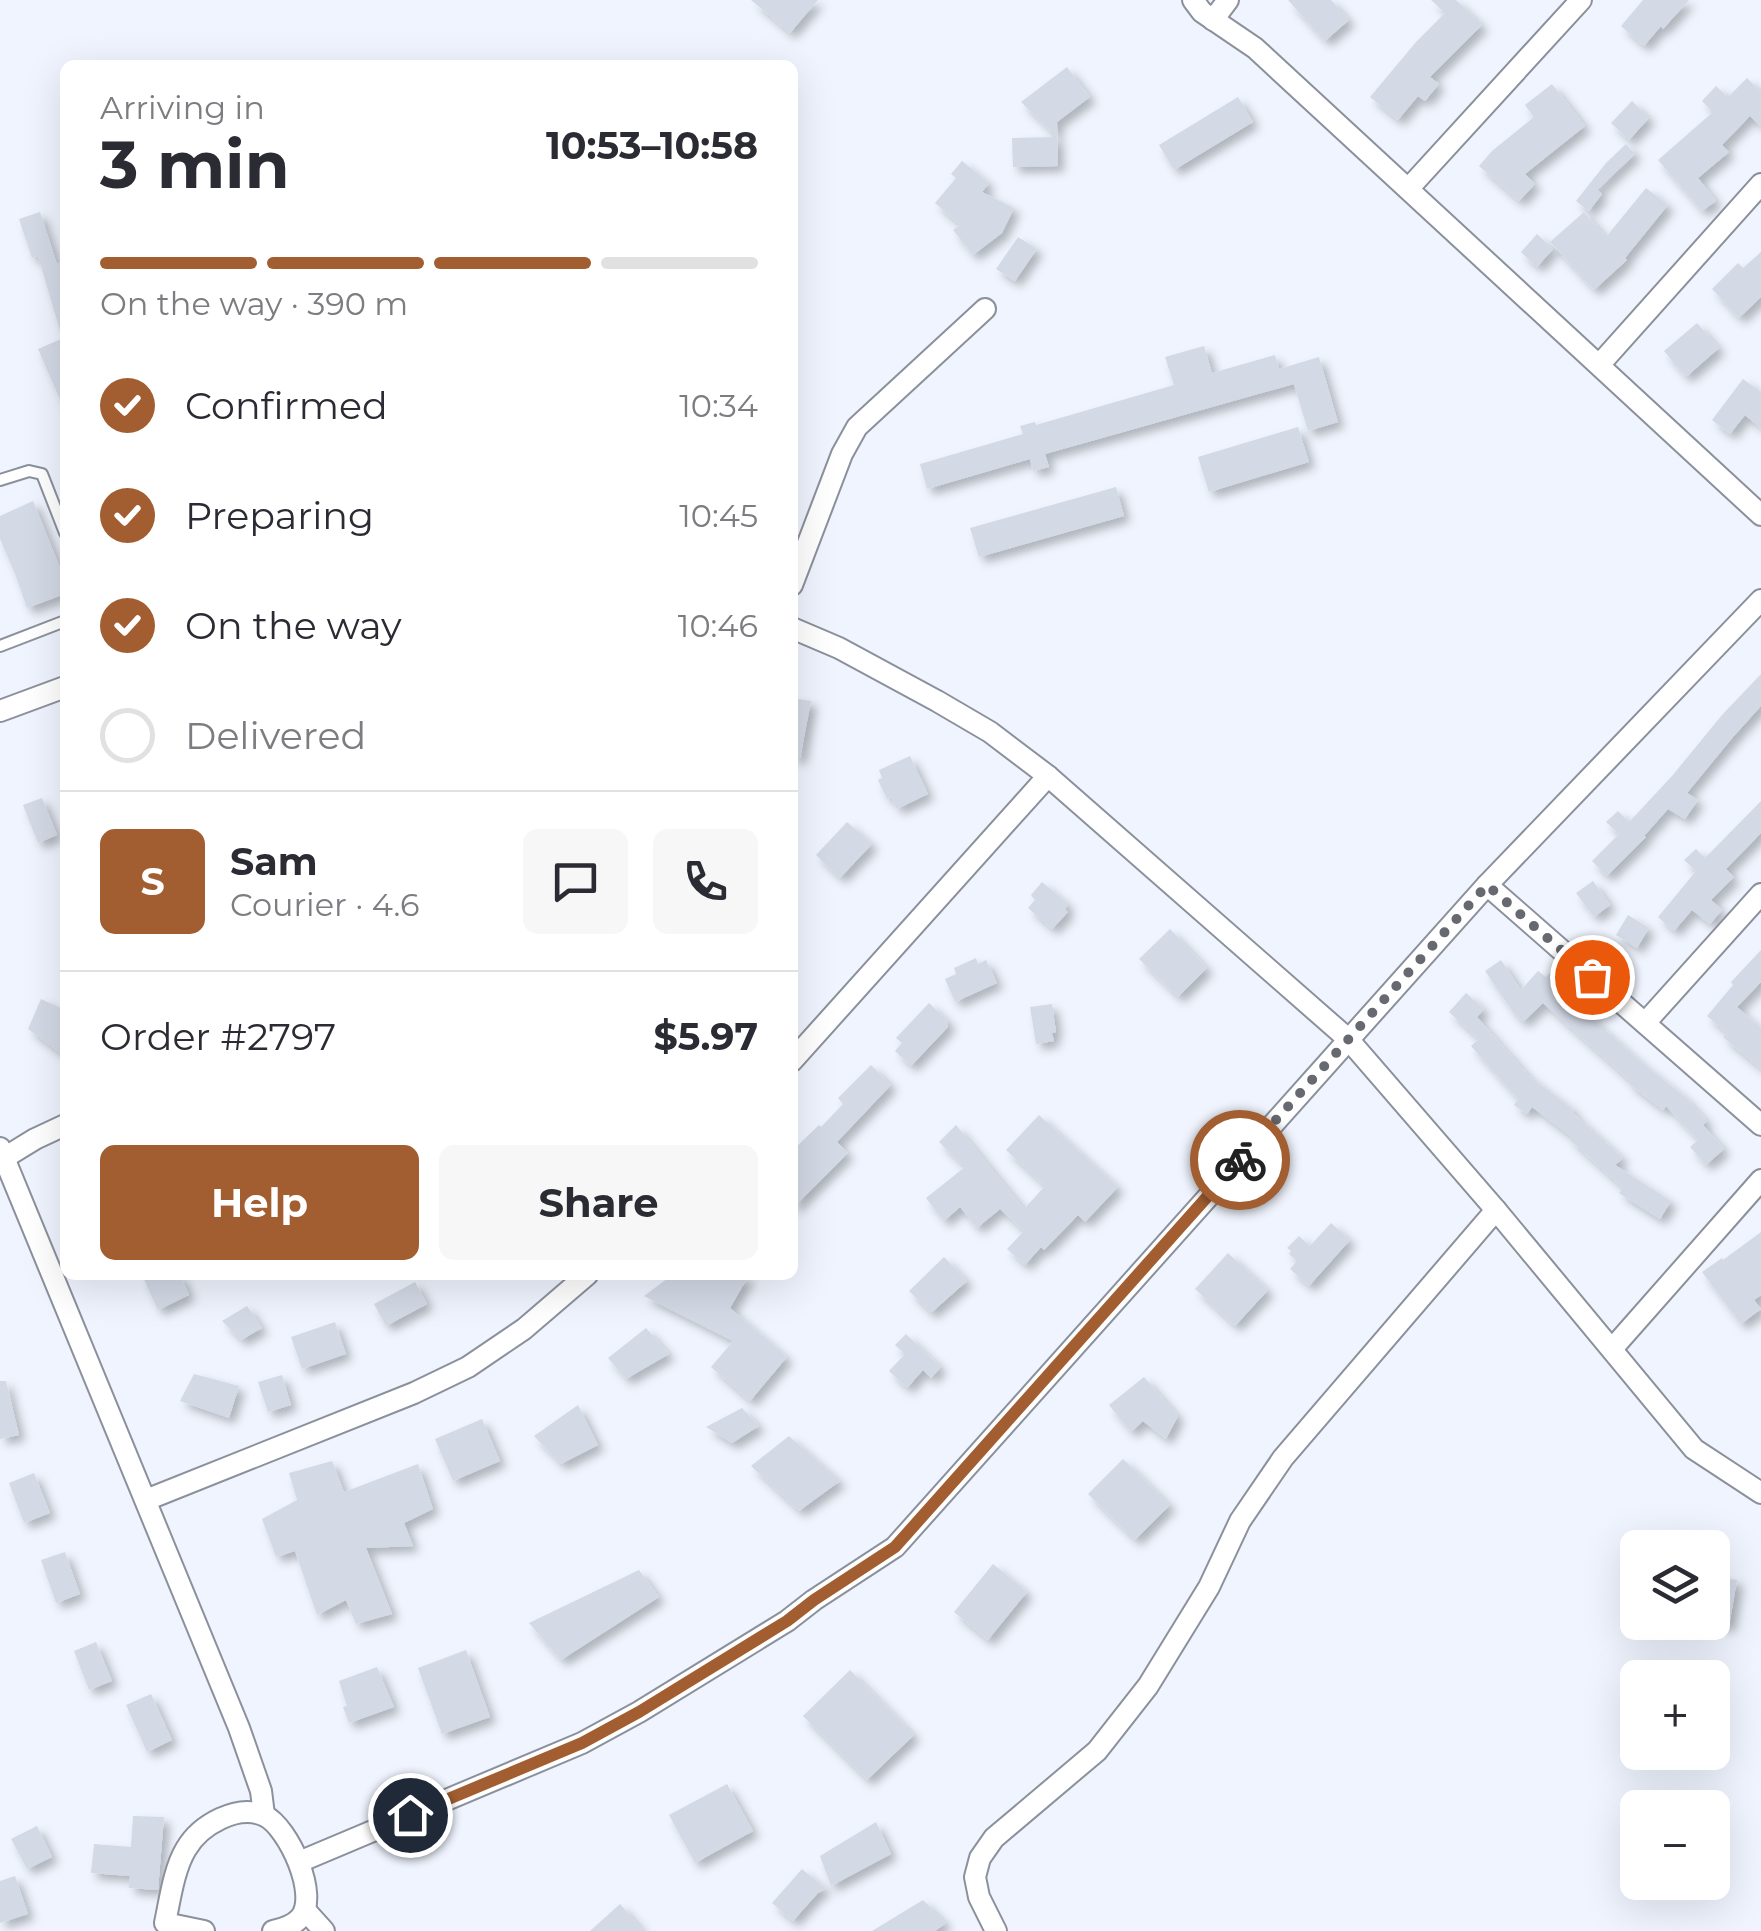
<!DOCTYPE html>
<html lang="en">
<head>
<meta charset="utf-8">
<style>
	body { margin:0; font-family:Montserrat,sans-serif; background:#f7f7f7; color:#2b2b33; height:100vh; display:flex; flex-direction:column; font-size:38px; white-space:nowrap }
	* { box-sizing:border-box; margin:0 }
	p { font-size:32px; color:#7c7c81 }
	.icon { flex:none; width:55px; height:55px; fill:none; stroke:currentColor; stroke-width:2; stroke-linecap:round; stroke-linejoin:round }
	.map { position:relative; flex:1; overflow:hidden }
	.sheet { position:absolute; left:60px; top:60px; width:738px; height:1220px; display:flex; flex-direction:column; background:#fff; border-radius:15px; box-shadow:0 10px 40px #0002 }
	.sheet>* { flex:none }
	.fabs { position:absolute; left:1620px; top:1530px; display:grid; gap:20px }
	.fabs a { display:grid; place-items:center; width:110px; height:110px; border-radius:15px; background:#fff; box-shadow:0 10px 40px #0002; font-size:50px }
	.pin { position:absolute; display:grid; place-items:center; width:85px; height:85px; color:#fff; margin:-42px; border:5px solid #fff; border-radius:50%; box-shadow:0 2px 10px #0007 }
	.courier { position:absolute; display:grid; place-items:center; width:100px; height:100px; margin:-50px; border:8px solid #a25e30; border-radius:50%; background:#fff; color:#222; box-shadow:0 2px 12px #0007 }
	.summary em { font-style:normal; font-weight:700 }
	.summary div { display:flex; flex-direction:column-reverse }
	.summary { display:flex; align-items:center; justify-content:space-between; height:170px; padding:0 40px }
	h1 { font-size:65px; font-weight:700; line-height:75px }
	.bar { display:grid; grid-template-columns:repeat(4,1fr); gap:15px 10px; align-content:center; height:120px; padding:0 40px }
	.bar i { height:12px; border-radius:8px; background:#e1e1e2 }
	.bar .selected { background:#a25e30 }
	.bar p { grid-column:span 4 }
	.line { display:flex; align-items:center; gap:25px; padding:0 40px; border-top:2px solid #e1e1e2 }
	.line div { flex:1 }
	.round { display:grid; place-items:center; flex:none; width:105px; height:105px; border-radius:15px; background:#f7f7f7 }
	ol { padding:0 40px; list-style:none }
	li { display:flex; align-items:center; gap:30px; height:110px }
	li p { margin-inline-start:auto }
	li .icon { padding:10px; border-radius:50%; background:#a25e30; color:#fff; stroke-width:4 }
	li:last-child { color:#7c7c81 }
	li i { width:55px; height:55px; border:5px solid #e1e1e2; border-radius:50% }
	.cta { display:flex; gap:20px; margin-top:auto; padding:20px 40px }
	.cta a { flex:1; height:115px; border-radius:15px; background:#a25e30; color:#fff; font-size:40px; font-weight:700; line-height:115px; text-align:center }
	.cta a+a { background:#f7f7f7; color:#2b2b33 }
	.map>svg:first-child { display:block }
</style>
</head>
<body>
<div class="map">
<svg width="1761" height="1931" viewBox="0 0 1761 1931">
	<defs>
		<filter id="shadow"><feDropShadow dx="6" dy="6" stdDeviation="5" flood-color="#0004"/></filter>
	</defs>
	<rect width="100%" height="100%" fill="#eff4fe"/>
	<g fill="#d3d9e5" filter="url(#shadow)">
		<polygon points="751,0 818,0 790,33"/>
		<polygon points="1288,0 1331,0 1349,20 1325,41"/>
		<polygon points="1431,0 1456,0 1482,25 1430,77 1439,84 1425,101 1418,96 1398,120 1370,97 1416,42 1445,13"/>
		<polygon points="1643,0 1689,0 1663,29 1661,26 1644,46 1621,26"/>
		<polygon points="1067,67 1090,97 1057,122 1058,166 1013,167 1012,138 1057,137 1021,102"/>
		<polygon points="1747,78 1761,92 1761,127 1750,116 1722,145 1729,152 1698,178 1716,201 1702,211 1658,160 1713,112 1702,101 1716,86 1728,97"/>
		<polygon points="1552,84 1585,126 1525,174 1535,184 1519,201 1479,166 1492,151 1534,117 1525,105"/>
		<polygon points="1238,97 1253,122 1174,170 1159,145"/>
		<polygon points="1632,101 1649,118 1629,140 1611,123"/>
		<polygon points="1626,144 1635,154 1597,190 1602,194 1589,211 1576,201 1606,163"/>
		<polygon points="962,161 989,183 982,192 1014,208 1002,233 973,255 953,230 960,225 935,203 956,178 951,174"/>
		<polygon points="1646,188 1668,205 1625,258 1627,260 1594,290 1550,242 1584,212 1606,237"/>
		<polygon points="40,212 57,264 65,261 65,334 61,334 38,256 32,258 19,219"/>
		<polygon points="1537,234 1553,249 1537,267 1521,252"/>
		<polygon points="1018,237 1037,249 1015,281 996,269"/>
		<polygon points="1761,252 1761,297 1739,318 1712,289 1738,263 1743,268"/>
		<polygon points="1697,323 1719,348 1686,377 1664,351"/>
		<polygon points="61,339 65,348 65,411 38,349"/>
		<polygon points="1204,346 1212,373 1275,355 1279,369 1319,357 1338,422 1308,431 1294,384 1045,454 1049,467 1033,471 1030,459 927,489 920,464 1023,434 1020,426 1035,422 1036,425 1174,385 1165,357"/>
		<polygon points="1743,379 1761,392 1761,428 1745,415 1730,434 1712,420"/>
		<polygon points="1298,427 1309,462 1209,492 1198,457"/>
		<polygon points="1116,487 1124,516 979,557 970,528"/>
		<polygon points="33,501 65,580 65,594 27,608 15,574 0,539 0,516"/>
		<polygon points="1761,674 1761,706 1733,737 1687,793 1698,800 1685,819 1668,809 1644,836 1646,837 1607,876 1592,861 1619,834 1606,822 1618,811 1629,822 1672,776 1722,715"/>
		<polygon points="792,698 811,701 800,758 792,758"/>
		<polygon points="910,756 928,794 897,809 891,797 887,799 878,780 882,778 879,770"/>
		<polygon points="42,798 57,835 38,843 23,805"/>
		<polygon points="1761,801 1761,833 1726,869 1734,877 1711,900 1722,910 1710,924 1692,910 1674,931 1658,917 1696,871 1684,860 1696,849 1705,858"/>
		<polygon points="847,822 872,844 840,878 816,855"/>
		<polygon points="1593,881 1610,905 1594,917 1576,893"/>
		<polygon points="1042,882 1068,904 1065,909 1068,912 1052,929 1028,908 1035,900 1031,895"/>
		<polygon points="1628,915 1649,928 1637,948 1616,935"/>
		<polygon points="1170,929 1207,968 1178,997 1139,959"/>
		<polygon points="1761,950 1761,982 1737,1007 1761,1028 1761,1069 1723,1037 1727,1033 1707,1016 1733,985 1731,982"/>
		<polygon points="976,958 978,964 986,960 997,983 955,1002 945,979 956,974 954,968"/>
		<polygon points="1501,960 1521,990 1538,971 1546,977 1558,966 1571,977 1558,988 1641,1062 1685,1097 1707,1121 1703,1125 1724,1149 1706,1165 1690,1147 1698,1140 1666,1106 1663,1110 1628,1083 1630,1081 1543,1003 1523,1022 1513,1012 1485,971"/>
		<polygon points="1466,993 1484,1009 1477,1017 1528,1075 1574,1110 1573,1113 1623,1158 1615,1165 1671,1201 1660,1219 1619,1193 1623,1188 1570,1140 1572,1137 1532,1107 1527,1114 1514,1105 1518,1099 1471,1046 1479,1039 1449,1012"/>
		<polygon points="41,999 65,1010 65,1056 28,1029"/>
		<polygon points="929,1003 948,1021 948,1027 911,1066 895,1051 902,1043 896,1038"/>
		<polygon points="1052,1004 1056,1032 1052,1033 1054,1041 1036,1044 1030,1007"/>
		<polygon points="871,1065 891,1085 837,1142 848,1153 792,1209 792,1151 819,1125 821,1127 843,1104 838,1098"/>
		<polygon points="1039,1115 1118,1187 1085,1222 1078,1215 1044,1250 1041,1247 1025,1265 1007,1249 1024,1231 1000,1209 977,1228 960,1207 944,1221 926,1198 965,1167 939,1142 956,1125 1024,1209 1045,1186 1006,1150"/>
		<polygon points="1331,1223 1350,1240 1309,1286 1290,1269 1297,1261 1289,1254 1291,1251 1287,1248 1299,1236 1310,1246"/>
		<polygon points="1761,1232 1761,1295 1754,1300 1761,1309 1741,1324 1702,1272 1722,1258 1723,1260"/>
		<polygon points="1228,1253 1268,1290 1235,1326 1195,1289"/>
		<polygon points="944,1257 967,1281 931,1313 909,1291"/>
		<polygon points="142,1275 180,1275 189,1295 158,1310"/>
		<polygon points="672,1275 749,1275 730,1308 787,1357 750,1401 711,1367 733,1341 644,1296"/>
		<polygon points="415,1282 427,1304 386,1326 374,1304"/>
		<polygon points="247,1306 262,1328 241,1340 222,1321"/>
		<polygon points="335,1322 346,1354 302,1369 291,1337"/>
		<polygon points="646,1328 669,1354 626,1379 608,1358"/>
		<polygon points="906,1334 941,1367 931,1378 923,1370 907,1388 889,1371 905,1354 895,1345"/>
		<polygon points="194,1374 239,1386 229,1418 180,1401"/>
		<polygon points="282,1375 291,1405 268,1412 258,1382"/>
		<polygon points="1144,1377 1178,1416 1166,1439 1143,1421 1131,1432 1109,1405"/>
		<polygon points="0,1381 6,1381 19,1435 0,1439"/>
		<polygon points="578,1405 598,1445 561,1464 534,1436"/>
		<polygon points="742,1408 759,1426 732,1443 706,1427"/>
		<polygon points="482,1419 500,1461 453,1481 435,1439"/>
		<polygon points="789,1436 840,1481 799,1511 751,1466"/>
		<polygon points="1123,1459 1170,1505 1135,1540 1088,1494"/>
		<polygon points="332,1461 344,1492 418,1464 433,1509 404,1523 413,1546 366,1548 392,1614 356,1624 346,1600 317,1615 295,1551 276,1557 262,1519 297,1500 289,1473"/>
		<polygon points="34,1473 50,1513 24,1523 9,1483"/>
		<polygon points="65,1552 80,1594 56,1603 41,1560"/>
		<polygon points="993,1564 1027,1592 988,1640 954,1612"/>
		<polygon points="639,1570 659,1597 561,1660 529,1623"/>
		<polygon points="1712,1576 1737,1580 1729,1626 1712,1623"/>
		<polygon points="96,1642 112,1681 89,1690 74,1651"/>
		<polygon points="466,1650 490,1717 442,1734 418,1668"/>
		<polygon points="377,1667 394,1707 349,1723 343,1707 347,1706 339,1681"/>
		<polygon points="850,1670 914,1735 867,1780 803,1716"/>
		<polygon points="151,1694 172,1740 147,1752 126,1705"/>
		<polygon points="727,1784 753,1831 695,1863 669,1815"/>
		<polygon points="133,1816 164,1817 158,1890 129,1888 130,1876 91,1873 94,1844 131,1847"/>
		<polygon points="876,1822 891,1854 831,1886 820,1856"/>
		<polygon points="37,1826 52,1857 27,1869 11,1839"/>
		<polygon points="802,1869 826,1889 818,1893 793,1921 772,1903"/>
		<polygon points="15,1876 28,1914 0,1923 0,1881"/>
		<polygon points="923,1900 946,1923 935,1931 872,1931"/>
		<polygon points="620,1904 643,1931 590,1931"/>
	</g>
	<g fill="none" stroke-linecap="round" stroke-linejoin="round">
		<g stroke="#8b919c" stroke-width="14">
			<g id="lane">
				<polyline points="0,480 29,471 42,474 65,533"/>
				<polyline points="0,646 65,621"/>
			</g>
		</g>
		<g stroke="#8b919c" stroke-width="24">
			<g id="street">
				<polyline points="1193,0 1202,12 1255,48 1761,515"/>
				<polyline points="1213,20 1228,0"/>
				<polyline points="1409,188 1581,0"/>
				<polyline points="1600,364 1761,184"/>
				<polyline points="792,585 842,454 857,427 985,309"/>
				<polyline points="792,628 839,648 937,701 990,732 1048,776 1348,1039 1496,1210 1694,1449 1761,1493"/>
				<polyline points="0,711 65,687"/>
				<polyline points="1487,885 1761,1125"/>
				<polyline points="1645,1023 1761,894"/>
				<polyline points="792,1061 1048,776"/>
				<polyline points="0,1148 239,1728 261,1791 264,1815"/>
				<polyline points="4,1158 35,1139 65,1125"/>
				<polyline points="1612,1349 1761,1180"/>
				<polyline points="146,1500 414,1393 468,1367 524,1329 587,1275"/>
				<polyline points="299,1862 582,1743 639,1712 787,1621 814,1600 895,1547 1487,885 1761,600"/>
				<polyline points="305,1910 324,1931"/>
				<path d="M204 1931 165 1923C170 1899 174 1869 186 1849 200 1825 238 1803 265 1816 288 1827 320 1896 300 1918 294 1925 282 1929 273 1931"/>
				<polyline points="996,1931 979,1897 975,1877 980,1858 994,1838 1097,1751 1148,1686 1209,1587 1240,1521 1283,1458 1496,1210"/>
			</g>
		</g>
		<use href="#lane" stroke="#fff" stroke-width="10"/>
		<use href="#street" stroke="#fff" stroke-width="20"/>
	</g>
	<g fill="none" stroke-linecap="round" stroke-linejoin="round">
		<polyline stroke="#666a70" stroke-width="10" stroke-dasharray="0 18" points="1240,1160 1487,885 1592,977"/>
		<polyline stroke="#a25e30" stroke-width="12" points="410,1815 582,1743 639,1712 787,1621 814,1600 895,1547 1240,1160"/>
	</g>
</svg>
<div class="fabs">
<a><svg class="icon" aria-label="layers" viewBox="0 0 24 24"><path d="M12 4l9 5-9 5-9-5zM3 14l9 5 9-5"/></svg></a>
<a>+</a>
<a>−</a>
</div>
<div class="pin" style="left:1592px;top:977px;background:#ea580c"><svg class="icon" aria-label="bag" viewBox="0 0 24 24"><path d="M5 8h14l-1 12H6zM9 8a3 3 0 0 1 6 0"/></svg></div>
<div class="pin" style="left:410px;top:1815px;background:#1f2937"><svg class="icon" aria-label="home" viewBox="0 0 24 24"><path d="M3 11l9-7 9 7M6 9v11h12V9"/></svg></div>
<div class="courier" style="left:1240px;top:1160px"><svg class="icon" aria-label="bike" viewBox="0 0 24 24"><circle cx="6" cy="16" r="4"/><circle cx="18" cy="16" r="4"/><path d="M6 16l4-8h5l3 8M10 8l3 8H6M13 5h3"/></svg></div>
<section class="sheet">
<div class="summary"><div><h1>3 min</h1><p>Arriving in</p></div><em>10:53–10:58</em></div>
<div class="bar"><i class="selected"></i><i class="selected"></i><i class="selected"></i><i></i><p>On the way · 390 m</p></div>
<ol>
<li><svg class="icon" aria-label="check" viewBox="0 0 24 24"><path d="M5 12l5 5 9-10"/></svg>Confirmed<p>10:34</p></li>
<li><svg class="icon" aria-label="check" viewBox="0 0 24 24"><path d="M5 12l5 5 9-10"/></svg>Preparing<p>10:45</p></li>
<li><svg class="icon" aria-label="check" viewBox="0 0 24 24"><path d="M5 12l5 5 9-10"/></svg>On the way<p>10:46</p></li>
<li><i></i>Delivered</li>
</ol>
<div class="line" style="height:180px"><b class="round" style="background:#a25e30;color:#fff">S</b><div><b>Sam</b><p>Courier · 4.6</p></div><a class="round"><svg class="icon" aria-label="chat" viewBox="0 0 24 24"><path d="M4 5h16v11H9l-5 4z"/></svg></a><a class="round"><svg class="icon" aria-label="phone" viewBox="0 0 24 24"><path d="M5 4h4l2 5-3 2q2 4 5 5l2-3 5 2v4C11 20 4 13 5 4z"/></svg></a></div>
<div class="line" style="height:130px"><div>Order #2797</div><b>$5.97</b></div>
<div class="cta"><a>Help</a><a>Share</a></div>
</section>
</div>
</body>
</html>
